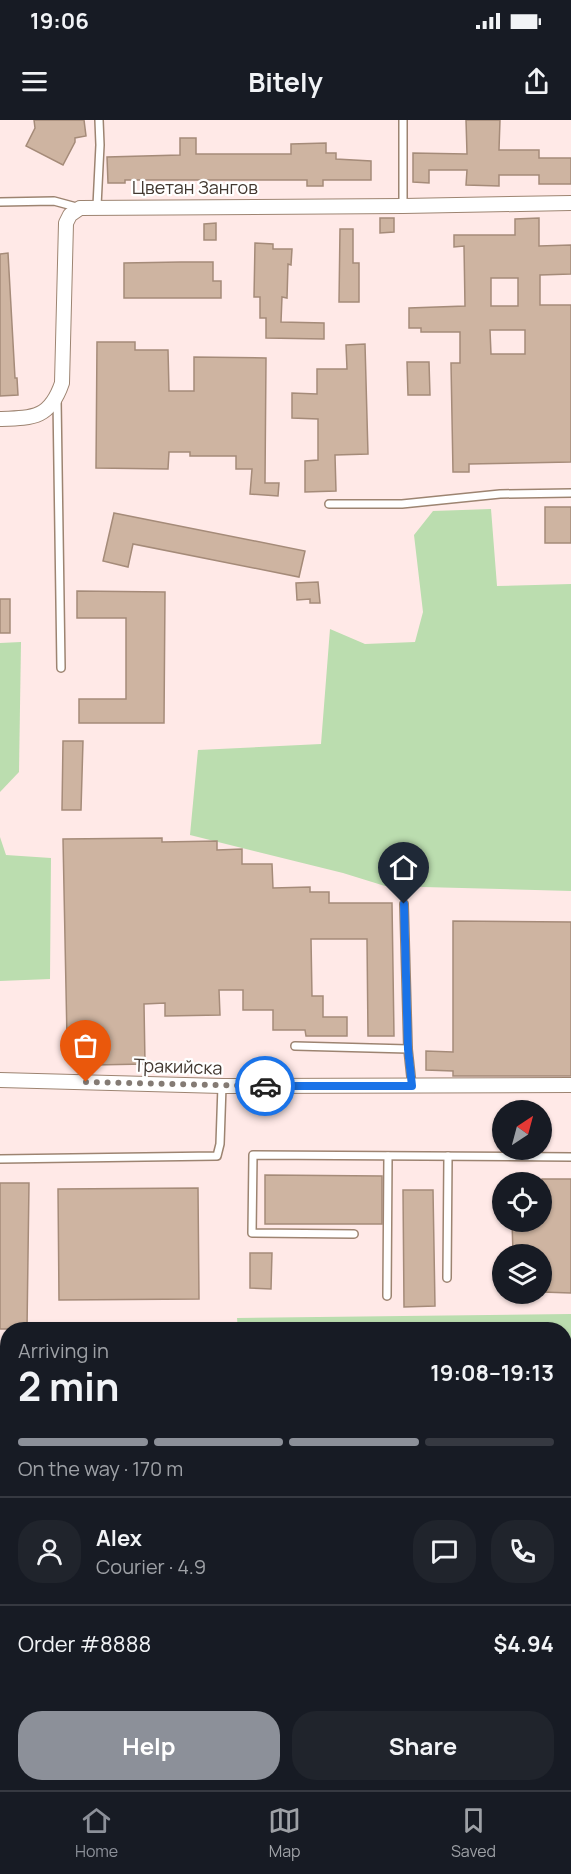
<!DOCTYPE html>
<html lang="en">
<head>
<meta charset="utf-8">
<style>
	body { margin:0; font-family:Manrope,sans-serif; background:#20242c; color:#f1f3f6; height:100vh; display:flex; flex-direction:column; font-size:22px; white-space:nowrap }
	* { box-sizing:border-box; margin:0 }
	p { font-size:20px; color:#9ea1a6 }
	.icon { flex:none; width:33px; height:33px; fill:none; stroke:currentColor; stroke-width:2; stroke-linecap:round; stroke-linejoin:round }
	.map { position:relative; flex:1; overflow:hidden }
	.panel { position:absolute; left:0px; top:1202px; width:572px; height:470px; display:flex; flex-direction:column; background:#171b24; border-radius:24px 24px 0 0; box-shadow:0 2px 4px #0004 }
	.panel>* { flex:none }
	.needle { width:39px; rotate:36deg }
	.buttons { position:absolute; left:492px; top:980px; display:grid; gap:12px }
	.buttons a { display:grid; place-items:center; width:60px; height:60px; border-radius:50%; background:#171b24; box-shadow:0 2px 4px #0004; font-size:30px }
	.pin { position:absolute; display:grid; place-items:center; width:51px; height:51px; color:#fff; margin:-62px -26px; border-radius:50% 50% 50% 0; rotate:-45deg; box-shadow:0 0 6px #0007 }
	.pin .icon { rotate:45deg }
	.courier { position:absolute; display:grid; place-items:center; width:60px; height:60px; margin:-30px; border:4px solid #1a73e8; border-radius:50%; background:#fff; color:#222; box-shadow:0 2px 8px #0007 }
	.headline em { font-style:normal; font-weight:700 }
	.headline div { display:flex; flex-direction:column-reverse }
	.headline { display:flex; align-items:center; justify-content:space-between; height:102px; padding:0 18px }
	h1 { font-size:39px; font-weight:700; line-height:45px }
	.bar { display:grid; grid-template-columns:repeat(4,1fr); gap:9px 6px; align-content:center; height:72px; padding:0 18px }
	.bar i { height:8px; border-radius:4px; background:#363941 }
	.bar .selected { background:#8c9099 }
	.bar p { grid-column:span 4 }
	.line { display:flex; align-items:center; gap:15px; padding:0 18px; border-top:2px solid #363941 }
	.line div { flex:1 }
	.round { display:grid; place-items:center; flex:none; width:63px; height:63px; border-radius:24px; background:#20242c }
	.primary-button { display:flex; gap:12px; margin-top:auto; padding:12px 18px }
	.primary-button a { flex:1; height:69px; border-radius:24px; background:#8c9099; color:#fff; font-size:24px; font-weight:700; line-height:69px; text-align:center }
	.primary-button a+a { background:#20242c; color:#f1f3f6 }
	.status { display:flex; justify-content:space-between; align-items:center; height:42px; padding:0 30px; background:#171b24; direction:ltr }
	.status svg { height:16px; fill:currentColor }
	header { display:flex; justify-content:space-between; align-items:center; height:78px; padding:0 18px; background:#171b24; font-size:27px; font-weight:700 }
	.tabs { display:flex; justify-content:space-around; align-items:center; height:84px; border-top:2px solid #363941; background:#171b24; font-size:16px; color:#9ea1a6 }
	.tabs a { display:grid; justify-items:center; gap:3px }
	.tabs .selected { color:#8c9099 }
	.map>svg:first-child { display:block }
</style>
</head>
<body>
<div class="status"><b>19:06</b><svg viewBox="0 0 49 12"><path d="M0 12V9h3v3zM5 12V6h3v6zM10 12V3h3v9zM15 12V0h3v12zM26 1h20v11H26zM47 4h2v5h-2z"/></svg></div>
<header><svg class="icon" aria-label="menu" viewBox="0 0 24 24"><path d="M4 6h16M4 12h16M4 18h16"/></svg>Bitely<svg class="icon" aria-label="share" viewBox="0 0 24 24"><path d="M12 15V3M7 8l5-5 5 5M5 13v7h14v-7"/></svg></header>
<div class="map">
<svg width="571" height="1670" viewBox="0 0 571 1670">
	<rect width="100%" height="100%" fill="#fdf7f3"/>
	<path fill="#ffe9e7" fill-rule="evenodd" d="M0 0H571V1670H0ZM502 990H542V1029H502ZM502 1062H542V1101H502ZM502 1134H542V1173H502ZM8 1209H564V1664H8Z"/>
	<g fill="#bbddaf">
		<polygon points="491,389 497,466 571,464 571,771 385,766 343,753 190,715 198,630 321,624 330,509 365,524 415,522 423,492 414,415 433,391"/>
		<polygon points="21,522 19,652 0,672 0,523"/>
		<polygon points="0,717 6,735 51,738 50,859 0,861"/>
		<polygon points="571,1194 571,1282 566,1282 564,1285 564,1209 238,1209 237,1198"/>
		<rect x="0" y="1276" width="7" height="147"/>
	</g>
	<g fill="#ceb4a1" stroke="#a58b79" stroke-width="1.5" fill-rule="evenodd">
		<polygon points="34,0 84,0 86,16 75,18 75,22 63,45 26,26 35,8"/>
		<polygon points="466,0 500,0 499,30 539,30 539,38 571,38 571,64 539,64 539,55 499,55 499,66 466,65 467,50 429,50 429,63 413,62 413,33 467,34"/>
		<polygon points="180,18 196,18 196,34 291,34 291,24 326,23 326,33 336,33 336,39 371,41 371,60 323,60 323,66 307,66 307,60 125,60 125,63 108,63 107,37 180,35"/>
		<polygon points="380,98 394,98 394,112 380,113"/>
		<path d="M539 98V126L571 125V154L540 155V185H571V342L469 344V352H453L451 243H460V212H421V208H409V188L465 186 464 126 454 127V115H515V99ZM491 158H518V186H491ZM490 210H525V234H491Z"/>
		<polygon points="216,103 216,120 204,120 204,104"/>
		<polygon points="340,109 353,109 353,143 359,143 359,182 339,182"/>
		<polygon points="255,123 273,124 273,129 292,129 291,145 288,144 287,178 282,177 281,202 324,203 324,219 266,218 266,198 260,198 260,177 254,177"/>
		<polygon points="8,133 15,258 17,258 18,275 0,276 0,134"/>
		<polygon points="181,142 213,142 213,161 221,161 221,178 124,178 124,143"/>
		<polygon points="97,222 135,222 135,230 168,230 169,271 194,271 194,237 266,238 265,363 279,363 278,376 250,374 252,349 236,349 236,336 190,336 190,332 169,332 168,349 96,348"/>
		<polygon points="365,224 368,334 335,335 336,371 305,372 305,341 318,340 318,299 292,298 292,273 317,274 317,249 347,249 346,225"/>
		<polygon points="407,242 429,242 430,275 408,275"/>
		<rect x="545" y="387" width="26" height="36"/>
		<polygon points="114,393 305,431 299,457 133,424 128,447 103,441"/>
		<polygon points="318,462 320,483 310,483 310,479 297,480 296,463"/>
		<polygon points="77,471 165,472 164,603 79,603 79,579 126,579 126,498 77,498"/>
		<rect x="0" y="479" width="10" height="34"/>
		<polygon points="63,621 83,621 81,690 62,690"/>
		<polygon points="162,718 162,722 217,721 217,730 242,729 242,744 272,744 273,768 310,767 310,772 329,772 329,783 392,783 394,916 368,916 367,819 311,819 312,876 323,876 323,897 347,897 347,916 306,916 305,910 273,910 273,890 243,890 243,870 219,870 220,895 165,896 165,883 144,884 145,944 93,945 92,918 67,919 63,719"/>
		<polygon points="453,801 571,802 571,956 453,956 453,951 426,950 426,931 453,932"/>
		<polygon points="265,1055 382,1056 382,1104 265,1104"/>
		<polygon points="542,1059 571,1059 571,1173 542,1172 542,1134 513,1134 512,1101 542,1101"/>
		<polygon points="0,1063 29,1063 27,1209 0,1209"/>
		<polygon points="198,1068 199,1179 59,1180 58,1069"/>
		<polygon points="403,1070 433,1070 435,1186 404,1187"/>
		<polygon points="250,1133 272,1133 271,1169 250,1168"/>
	</g>
	<g fill="none" stroke-linecap="round" stroke-linejoin="round">
		<g stroke="#9d8471" stroke-width="10">
			<g id="lane">
				<polyline points="403,0 403,86"/>
				<polyline points="0,82 54,81 80,88"/>
				<polyline points="97,86 100,25 99,0"/>
				<polyline points="57,279 61,548"/>
				<polyline points="329,384 402,384 500,374 571,373"/>
				<polyline points="404,784 408,929"/>
				<polyline points="295,926 408,929 412,966"/>
				<polyline points="0,1039 217,1036 220,1024 222,966"/>
				<polyline points="354,1114 252,1113 253,1035 571,1037"/>
				<polyline points="447,1158 448,1036"/>
				<polyline points="387,1176 388,1036"/>
				<polyline points="564,1420 571,1420"/>
				<polyline points="0,1423 8,1423"/>
				<polyline points="564,1442 571,1436"/>
				<polyline points="564,1519 571,1512"/>
				<polyline points="107,1670 108,1664"/>
				<polyline points="429,1670 431,1664"/>
			</g>
		</g>
		<g stroke="#9d8471" stroke-width="16">
			<g id="street">
				<path d="M0 299C34 298 50 298 62 263L66 103 70 95 80 88 403 86 571 83"/>
				<polyline points="0,960 222,966 571,965"/>
			</g>
		</g>
		<use href="#lane" stroke="#fff" stroke-width="7"/>
		<use href="#street" stroke="#fff" stroke-width="14"/>
	</g>
	<g fill="none" stroke-linecap="round" stroke-linejoin="round">
		<polyline stroke="#847b74" stroke-width="6" stroke-dasharray="0 10.8" points="86,962 265,966"/>
		<polyline stroke="#1a73e8" stroke-width="8" points="265,966 412,966 408,929 404,784"/>
	</g>
	<g text-anchor="middle" stroke-width="4.5" stroke-linejoin="round" paint-order="stroke">
		<g font-size="18" fill="#433830" stroke="#fff">
			<text x="195" y="74">Цветан Зангов</text>
			<text transform="translate(178 947) rotate(2)" y="6">Тракийска</text>
		</g>
	</g>
</svg>
<div class="buttons">
<a><svg class="needle" viewBox="-14 -14 28 28"><path d="M0-13l5 13h-10z" fill="#e53935"/><path d="M0 13l5-13h-10z" fill="#9ea1a6"/></svg></a>
<a><svg class="icon" aria-label="locate" viewBox="0 0 24 24"><circle cx="12" cy="12" r="6"/><path d="M12 2v4M12 18v4M2 12h4M18 12h4"/></svg></a>
<a><svg class="icon" aria-label="layers" viewBox="0 0 24 24"><path d="M12 4l9 5-9 5-9-5zM3 14l9 5 9-5"/></svg></a>
</div>
<div class="pin" style="left:86px;top:962px;background:#ea580c"><svg class="icon" aria-label="bag" viewBox="0 0 24 24"><path d="M5 8h14l-1 12H6zM9 8a3 3 0 0 1 6 0"/></svg></div>
<div class="pin" style="left:404px;top:784px;background:#1f2937"><svg class="icon" aria-label="home" viewBox="0 0 24 24"><path d="M3 11l9-7 9 7M6 9v11h12V9"/></svg></div>
<div class="courier" style="left:265px;top:966px"><svg class="icon" aria-label="car" viewBox="0 0 24 24"><path d="M5 17H2v-5l4-1 3-4h7l3 4 3 1v5h-3M9 17h6M6 11h13"/><circle cx="7" cy="17" r="2"/><circle cx="17" cy="17" r="2"/></svg></div>
<section class="panel">
<div class="headline"><div><h1>2 min</h1><p>Arriving in</p></div><em>19:08–19:13</em></div>
<div class="bar"><i class="selected"></i><i class="selected"></i><i class="selected"></i><i></i><p>On the way · 170 m</p></div>
<div class="line" style="height:108px"><a class="round"><svg class="icon" aria-label="person" viewBox="0 0 24 24"><circle cx="12" cy="8" r="4"/><path d="M4 21q1-7 8-7t8 7"/></svg></a><div><b>Alex</b><p>Courier · 4.9</p></div><a class="round"><svg class="icon" aria-label="chat" viewBox="0 0 24 24"><path d="M4 5h16v11H9l-5 4z"/></svg></a><a class="round"><svg class="icon" aria-label="phone" viewBox="0 0 24 24"><path d="M5 4h4l2 5-3 2q2 4 5 5l2-3 5 2v4C11 20 4 13 5 4z"/></svg></a></div>
<div class="line" style="height:78px"><div>Order #8888</div><b>$4.94</b></div>
<div class="primary-button"><a>Help</a><a>Share</a></div>
</section>
</div>
<nav class="tabs">
<a class="selected"><svg class="icon" aria-label="home" viewBox="0 0 24 24"><path d="M3 11l9-7 9 7M6 9v11h12V9"/></svg>Home</a>
<a><svg class="icon" aria-label="map" viewBox="0 0 24 24"><path d="M3 6l6-2 6 2 6-2v14l-6 2-6-2-6 2zM9 4v14M15 6v14"/></svg>Map</a>
<a><svg class="icon" aria-label="saved" viewBox="0 0 24 24"><path d="M7 4h10v16l-5-4-5 4z"/></svg>Saved</a>
</nav>
</body>
</html>
